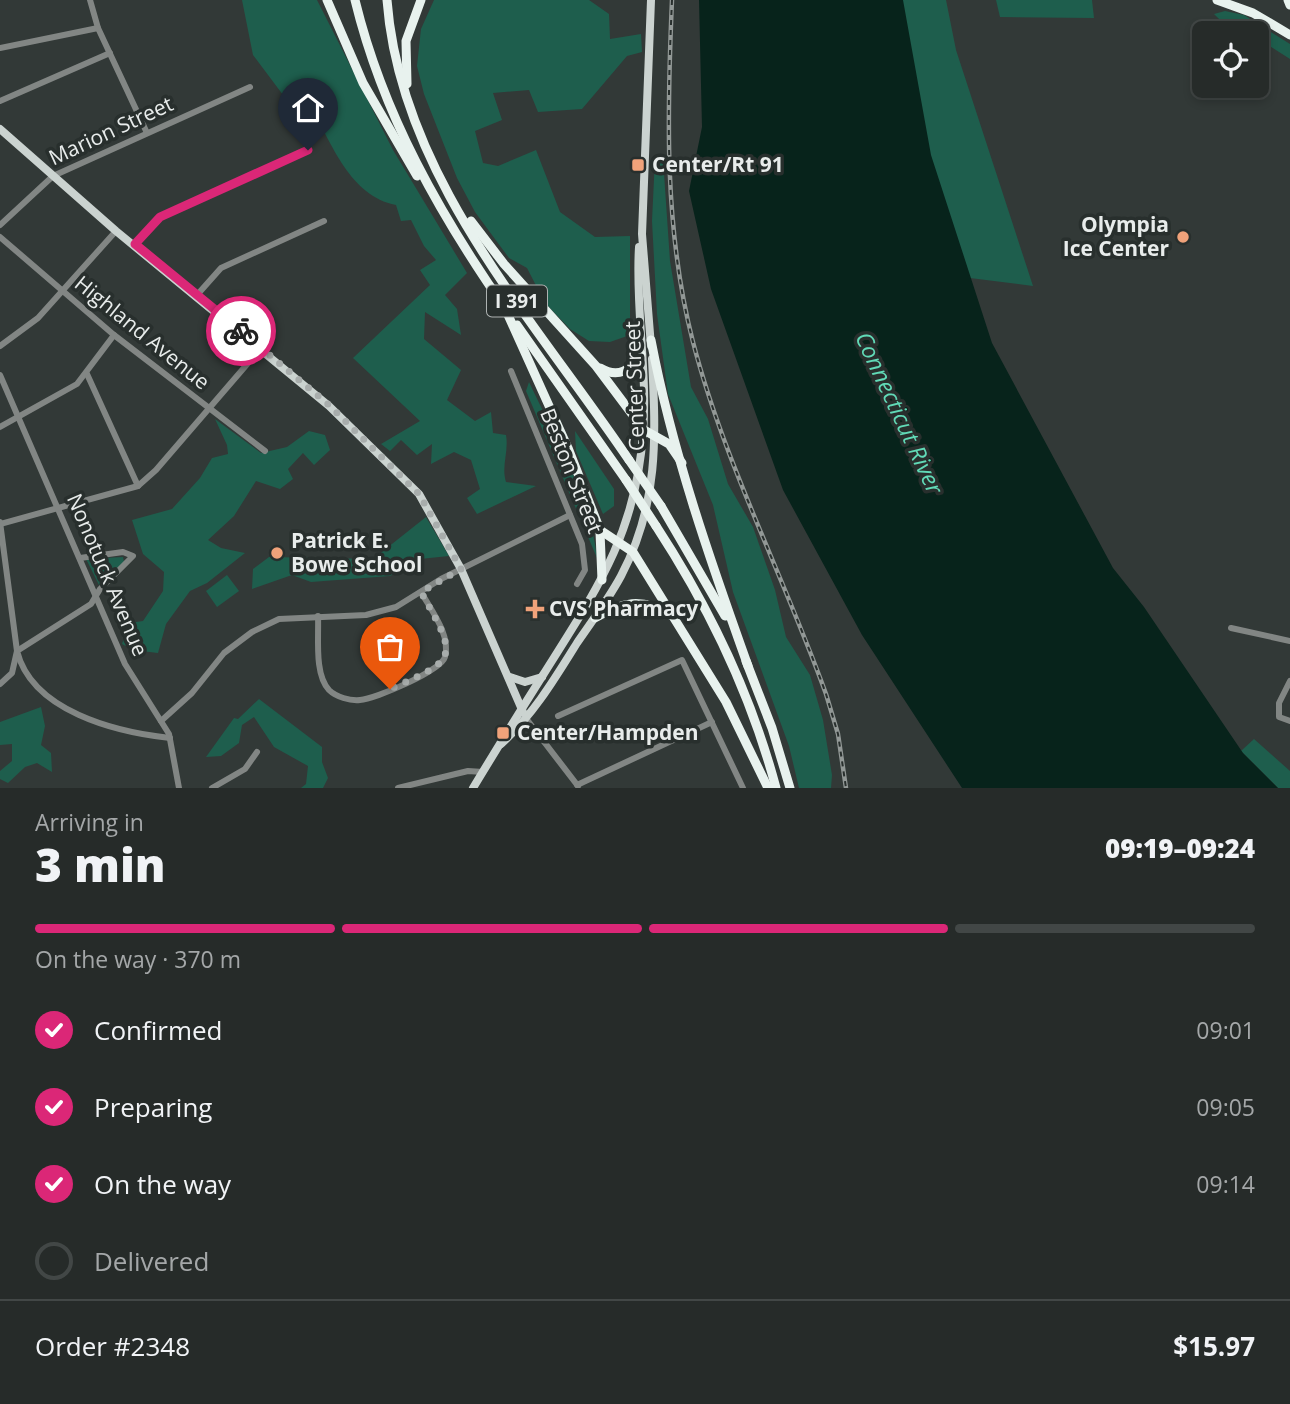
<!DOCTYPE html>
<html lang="en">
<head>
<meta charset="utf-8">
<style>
	body { margin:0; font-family:"Open Sans",sans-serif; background:#2e3331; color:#f1f3f6; height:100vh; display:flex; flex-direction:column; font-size:26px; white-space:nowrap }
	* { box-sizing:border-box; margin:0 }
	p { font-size:23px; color:#a4a7a8 }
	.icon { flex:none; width:38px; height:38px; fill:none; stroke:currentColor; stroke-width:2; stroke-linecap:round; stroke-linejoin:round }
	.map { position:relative; height:788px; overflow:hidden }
	.drawer { display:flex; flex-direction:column; background:#262b29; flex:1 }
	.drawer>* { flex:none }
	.buttons { position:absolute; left:1192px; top:21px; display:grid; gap:14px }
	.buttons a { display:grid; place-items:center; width:77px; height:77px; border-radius:10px; background:#262b29; box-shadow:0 4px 10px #0003,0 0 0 2px #424746; font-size:35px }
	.pin { position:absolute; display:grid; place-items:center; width:60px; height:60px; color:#fff; margin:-72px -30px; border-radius:50% 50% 50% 0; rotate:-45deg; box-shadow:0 0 7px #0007 }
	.pin .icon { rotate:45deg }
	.courier { position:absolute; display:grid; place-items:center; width:70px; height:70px; margin:-35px; border:5px solid #db2777; border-radius:50%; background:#fff; color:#222; box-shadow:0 2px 9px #0007 }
	.overview em { font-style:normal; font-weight:800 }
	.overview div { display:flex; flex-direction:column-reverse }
	.overview { display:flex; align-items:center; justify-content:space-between; height:119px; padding:0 35px }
	h1 { font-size:46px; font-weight:800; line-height:52px }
	.bar { display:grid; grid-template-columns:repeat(4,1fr); gap:10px 7px; align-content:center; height:84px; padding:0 35px }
	.bar i { height:9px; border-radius:5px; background:#424746 }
	.bar .current { background:#db2777 }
	.bar p { grid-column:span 4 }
	.line { display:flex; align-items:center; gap:18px; padding:0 35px; border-top:2px solid #424746 }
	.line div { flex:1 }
	ol { padding:0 35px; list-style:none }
	li { display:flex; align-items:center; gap:21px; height:77px }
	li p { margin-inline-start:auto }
	li .icon { padding:7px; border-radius:50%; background:#db2777; color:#fff; stroke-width:4 }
	li:last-child { color:#a4a7a8 }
	li i { width:38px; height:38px; border:4px solid #424746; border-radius:50% }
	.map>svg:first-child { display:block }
</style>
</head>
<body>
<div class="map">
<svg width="1290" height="788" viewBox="0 0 1290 788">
	<rect width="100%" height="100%" fill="#323937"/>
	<g fill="#1e5e4d">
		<path d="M242 0H317L393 150 467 273 445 295 457 309 461 335 425 312 424 339 461 370 447 400 475 421 491 412 493 433 506 435C509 452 501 466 506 482L536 486 477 514 467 498 480 489 471 460 454 452 431 464 432 444 417 455 401 440 390 451 381 444 420 421 353 358 430 285 420 270 436 260 424 246 411 220 401 221 396 205C350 196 332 144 311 107L295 111 253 55Z"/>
		<polygon points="434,0 589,0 609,14 610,39 641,34 642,52 627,56 582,109 538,112 529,90 493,93 502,120 475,131 483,163 498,166 536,150 560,212 595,237 630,236 630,335 610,342 589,341 570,329 545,303 527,268 509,258 475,212 457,178 424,94 417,66 421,29"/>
		<polygon points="881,0 946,0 956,50 1033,286 970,278 951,229"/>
		<polygon points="996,0 1092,0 1094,18 1000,17"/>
		<path d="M1225 11 1244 15 1290 44V59L1257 38 1256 33C1240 33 1225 26 1214 14Z"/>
		<polygon points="655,158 663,159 670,261 691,387 708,419 728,484 753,527 775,590 786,637 810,675 823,720 832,775 831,788 799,788 789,746 733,592 713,505 668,394 657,314 652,221"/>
		<path d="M529 382C555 438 590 495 597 558L526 391Z"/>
		<polygon points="215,419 261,453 287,447 309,431 325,435 330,450 314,465 303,453 288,469 293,479 280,489 256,481 234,516 208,540 221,548 245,553 207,583 190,591 166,624 158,653 133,650 122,644 129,623 143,621 163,591 164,572 143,554 132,520 172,509 200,478 212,458 228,454 227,445"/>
		<polygon points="575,431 614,489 614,506 603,514 576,451"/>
		<polygon points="426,517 449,556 420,559 390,576 311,582 292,575 252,589 253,569 269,557 373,559"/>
		<polygon points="123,557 124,562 99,585 86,559"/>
		<polygon points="227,575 239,591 217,607 206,591"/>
		<polygon points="259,699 322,747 322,762 328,778 323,788 301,788 306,784 308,766 274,747 254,717 242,725 239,743 221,756 206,757 234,718 238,719"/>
		<polygon points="41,707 45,726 41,745 51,753 52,772 37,763 25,767 8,783 0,779 0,771 12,761 12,744 0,745 0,722"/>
		<polygon points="1254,739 1290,771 1290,788 1278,788 1241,751"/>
	</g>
	<polygon fill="#07231b" points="699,0 903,0 931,155 992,343 1113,568 1144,607 1243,753 1278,788 962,788 862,635 783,490 711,289 689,191 702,127"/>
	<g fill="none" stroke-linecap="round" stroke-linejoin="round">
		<g stroke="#828684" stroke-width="6">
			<polyline points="90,0 98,28 147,133"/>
			<polyline points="0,48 98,28"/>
			<polyline points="0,101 110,53"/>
			<polyline points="0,225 53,176 250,87"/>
			<polyline points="0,237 114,335 265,451"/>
			<polyline points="135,244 160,217 308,150"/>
			<polyline points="197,295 221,268 324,221"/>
			<polyline points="0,346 38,318 116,231"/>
			<polyline points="511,371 582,544 585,570 577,584"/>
			<polyline points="87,374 138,486"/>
			<polyline points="0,375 125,664 169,734 179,788"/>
			<polyline points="0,427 77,384 114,335"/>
			<polyline points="0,522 17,651 12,673 0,684"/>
			<polyline points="0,524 138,486 156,470 261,348"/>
			<path d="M80 558 123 552 133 556 100 589 91 604 17 651C32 711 115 732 170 738"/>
			<path d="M318 616C319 637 314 674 329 690 336 697 350 701 360 700 375 699 441 671 445 657 451 635 431 610 421 592"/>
			<polyline points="1231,628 1290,641"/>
			<polyline points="1290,681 1279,703 1279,717 1290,721"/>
			<polyline points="558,716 682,660 743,788"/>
			<polyline points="525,717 578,786"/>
			<polyline points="161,721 192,693 224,653 252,632 279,619 366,615 396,607 441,579 570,515"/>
			<polyline points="577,785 712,722"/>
			<polyline points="212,788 245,769 257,752"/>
			<polyline points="398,788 468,771 483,772"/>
		</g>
		<g stroke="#cbd3d0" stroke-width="8">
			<polyline points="651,0 642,234 651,346"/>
			<polyline points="0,129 116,231 329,406 419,494 461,569 523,712"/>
			<polyline points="510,677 525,682 542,677"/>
			<path d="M501 744C533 715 554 680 577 643 592 621 608 600 621 576 659 504 656 438 652 359"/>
			<path d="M473 788C496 750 519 713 543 675 595 592 636 535 643 433 648 372 635 309 639 247"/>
		</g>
		<g stroke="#e8f2ee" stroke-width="9">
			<polyline points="327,0 363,83 417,176"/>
			<path d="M355 0C383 115 440 215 507 311"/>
			<path d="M387 0C400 177 534 319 629 460"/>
			<polyline points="1217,0 1253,13 1290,35"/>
			<polyline points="1288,0 1290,5"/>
			<polyline points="407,84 406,41 421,0"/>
			<polyline points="471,221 504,264 596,366 644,430 669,444 682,463"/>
			<polyline points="504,306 568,448 600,530 633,552 726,702 768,788"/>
			<polyline points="517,325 626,480"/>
			<path d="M651 340C672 451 710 560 748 666"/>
			<path d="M600 368C619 379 630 370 641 354"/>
			<polyline points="661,506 725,616"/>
			<path d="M656 526C709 607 751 694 776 788"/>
			<polyline points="600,532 602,580"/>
			<path d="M595 618C622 602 642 597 670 615"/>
			<polyline points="746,661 772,728 790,788"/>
		</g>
		<g stroke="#929896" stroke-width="4.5">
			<path id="rail" d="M672 0C667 115 664 230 693 342 724 462 784 577 826 694L838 734 846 788"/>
		</g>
		<use href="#rail" stroke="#282f2d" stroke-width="2" stroke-dasharray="5" stroke-linecap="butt"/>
		<g stroke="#e8f2ee" stroke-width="9">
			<polyline points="629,460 661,506"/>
			<polyline points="626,480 656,526"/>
		</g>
	</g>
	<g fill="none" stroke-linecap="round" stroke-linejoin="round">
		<path stroke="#a8adac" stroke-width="7" stroke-dasharray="0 12.6" d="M241 331 329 405 419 494 461 569 421 592C458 658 459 659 390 689"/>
		<polyline stroke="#db2777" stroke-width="9" points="241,331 135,244 160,217 308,150"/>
	</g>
	<g fill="#f0a27a" stroke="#282f2d" stroke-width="2.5">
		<rect x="631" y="158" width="14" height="14" rx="3.5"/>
		<circle cx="1183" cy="237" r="7"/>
		<circle cx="277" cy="553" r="7"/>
		<path d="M531.5 598.5h7v7h7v7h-7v7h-7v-7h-7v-7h7z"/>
		<rect x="496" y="726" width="14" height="14" rx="3.5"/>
	</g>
	<g text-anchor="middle" stroke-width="7" stroke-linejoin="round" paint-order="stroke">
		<rect fill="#282f2d" stroke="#aeb3b2" stroke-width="2" x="487" y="285.5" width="60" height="31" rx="5"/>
		<g font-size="19" font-weight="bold" fill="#e8eceb">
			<text x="517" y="308">I 391</text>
		</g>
		<g font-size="21" fill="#e8eceb" stroke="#282f2d">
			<text transform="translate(111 131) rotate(-25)" y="7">Marion Street</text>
			<text transform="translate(142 333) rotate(39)" y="7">Highland Avenue</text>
			<text transform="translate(635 386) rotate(-92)" y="7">Center Street</text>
			<text transform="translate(571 471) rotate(68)" y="7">Beston Street</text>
			<text transform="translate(107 575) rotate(67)" y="7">Nonotuck Avenue</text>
		</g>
		<g font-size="21" font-weight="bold" fill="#e8eceb" stroke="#282f2d" text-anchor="start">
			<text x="652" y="172">Center/Rt 91</text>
			<text x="1169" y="232" text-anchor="end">Olympia<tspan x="1169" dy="24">Ice Center</tspan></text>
			<text x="291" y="548">Patrick E.<tspan x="291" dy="24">Bowe School</tspan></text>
			<text x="549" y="616">CVS Pharmacy</text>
			<text x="517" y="740">Center/Hampden</text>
		</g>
		<g font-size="23" font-style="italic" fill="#61dab7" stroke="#282f2d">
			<text transform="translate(899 413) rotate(65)" y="8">Connecticut River</text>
		</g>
	</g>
</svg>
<div class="buttons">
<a><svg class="icon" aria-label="locate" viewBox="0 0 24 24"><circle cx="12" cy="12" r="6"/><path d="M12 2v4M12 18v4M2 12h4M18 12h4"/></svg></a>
</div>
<div class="pin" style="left:390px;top:689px;background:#ea580c"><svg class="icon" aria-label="bag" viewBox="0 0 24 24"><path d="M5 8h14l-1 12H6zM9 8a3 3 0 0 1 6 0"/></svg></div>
<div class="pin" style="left:308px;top:150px;background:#1f2937"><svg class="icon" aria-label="home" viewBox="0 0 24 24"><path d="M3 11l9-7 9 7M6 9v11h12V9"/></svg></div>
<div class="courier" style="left:241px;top:331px"><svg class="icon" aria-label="bike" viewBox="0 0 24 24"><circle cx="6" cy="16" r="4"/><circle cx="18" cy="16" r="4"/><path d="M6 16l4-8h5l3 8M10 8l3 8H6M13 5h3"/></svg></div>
</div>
<section class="drawer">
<div class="overview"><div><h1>3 min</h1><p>Arriving in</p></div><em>09:19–09:24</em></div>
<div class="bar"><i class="current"></i><i class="current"></i><i class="current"></i><i></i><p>On the way · 370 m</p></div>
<ol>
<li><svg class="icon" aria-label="check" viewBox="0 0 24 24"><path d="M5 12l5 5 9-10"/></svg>Confirmed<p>09:01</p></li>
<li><svg class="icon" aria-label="check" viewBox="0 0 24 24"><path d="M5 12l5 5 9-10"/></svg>Preparing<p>09:05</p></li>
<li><svg class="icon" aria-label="check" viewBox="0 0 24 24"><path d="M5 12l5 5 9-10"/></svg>On the way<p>09:14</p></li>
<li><i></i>Delivered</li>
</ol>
<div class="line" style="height:91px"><div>Order #2348</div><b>$15.97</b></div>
</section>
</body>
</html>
